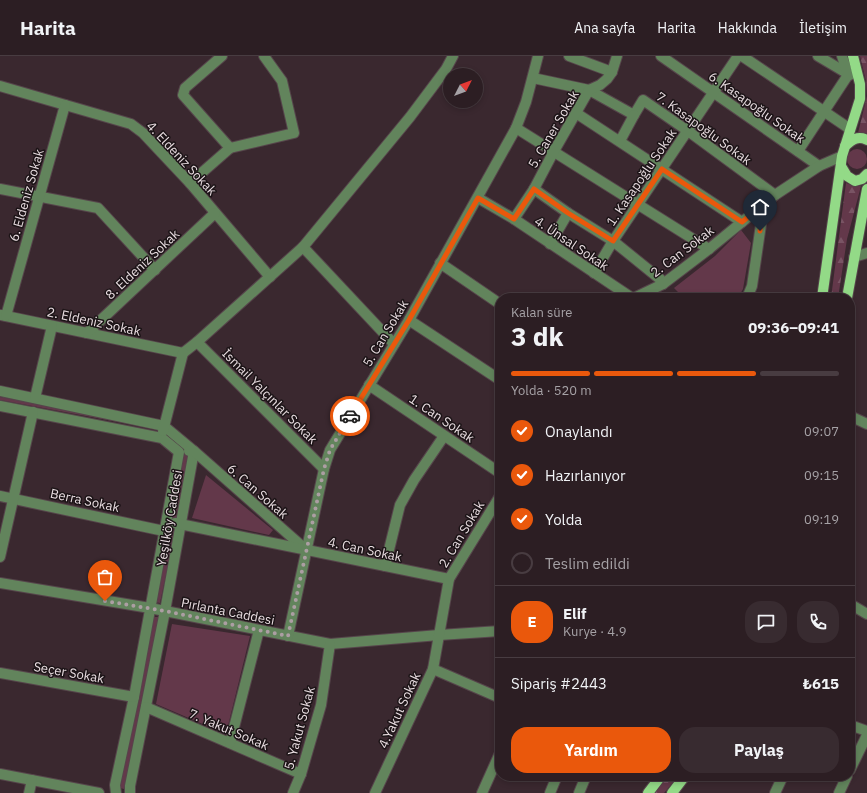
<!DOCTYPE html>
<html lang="tr">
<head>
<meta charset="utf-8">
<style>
	body { margin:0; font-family:"IBM Plex Sans",sans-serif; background:#382b30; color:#f1f3f6; height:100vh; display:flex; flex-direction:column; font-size:15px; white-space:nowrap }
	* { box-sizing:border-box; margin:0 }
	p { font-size:13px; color:#a6a2a6 }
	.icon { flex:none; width:22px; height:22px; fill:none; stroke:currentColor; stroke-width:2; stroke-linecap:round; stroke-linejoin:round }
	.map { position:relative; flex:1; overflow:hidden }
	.side { position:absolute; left:495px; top:237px; width:360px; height:488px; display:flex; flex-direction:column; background:#2c1e23; border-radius:16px; box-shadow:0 2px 6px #0003,0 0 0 1px #483c41 }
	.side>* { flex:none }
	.needle { width:26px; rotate:48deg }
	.tools { position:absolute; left:443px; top:12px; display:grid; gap:8px }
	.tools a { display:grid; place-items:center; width:40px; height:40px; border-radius:50%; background:#2c1e23; box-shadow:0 2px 6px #0003,0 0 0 1px #483c41; font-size:20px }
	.pin { position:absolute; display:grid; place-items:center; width:34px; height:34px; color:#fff; margin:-41px -17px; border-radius:50% 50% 50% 0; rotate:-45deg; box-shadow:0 0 4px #0007 }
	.pin .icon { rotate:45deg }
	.courier { position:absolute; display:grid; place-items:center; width:40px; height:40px; margin:-20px; border:3px solid #ea580c; border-radius:50%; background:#fff; color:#222; box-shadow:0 1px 5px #0007 }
	.summary em { font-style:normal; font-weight:700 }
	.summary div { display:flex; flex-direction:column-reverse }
	.summary { display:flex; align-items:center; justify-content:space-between; height:68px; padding:0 16px }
	h1 { font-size:26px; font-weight:700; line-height:30px }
	.bar { display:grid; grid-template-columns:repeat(4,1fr); gap:6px 4px; align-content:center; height:48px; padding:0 16px }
	.bar i { height:5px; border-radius:3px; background:#483c41 }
	.bar .selected { background:#ea580c }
	.bar p { grid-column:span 4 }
	.line { display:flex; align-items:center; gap:10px; padding:0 16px; border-top:1px solid #483c41 }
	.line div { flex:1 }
	.round { display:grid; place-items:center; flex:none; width:42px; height:42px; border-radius:16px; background:#382b30 }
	ol { padding:0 16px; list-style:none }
	li { display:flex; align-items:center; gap:12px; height:44px }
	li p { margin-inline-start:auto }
	li .icon { padding:4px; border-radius:50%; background:#ea580c; color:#fff; stroke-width:4 }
	li:last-child { color:#a6a2a6 }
	li i { width:22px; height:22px; border:2px solid #483c41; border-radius:50% }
	.primary-button { display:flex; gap:8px; margin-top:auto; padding:8px 16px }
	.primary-button a { flex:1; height:46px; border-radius:16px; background:#ea580c; color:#fff; font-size:16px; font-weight:700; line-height:46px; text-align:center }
	.primary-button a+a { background:#382b30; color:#f1f3f6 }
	header { display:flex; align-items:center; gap:24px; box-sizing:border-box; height:56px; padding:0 20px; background:#2c1e23; border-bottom:1px solid #483c41 }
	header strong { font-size:19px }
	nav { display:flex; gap:22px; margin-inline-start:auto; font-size:14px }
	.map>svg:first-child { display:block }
</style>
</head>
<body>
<header>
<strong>Harita</strong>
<nav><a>Ana sayfa</a><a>Harita</a><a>Hakkında</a><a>İletişim</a></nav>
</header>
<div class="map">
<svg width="867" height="737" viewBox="0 0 867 737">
	<defs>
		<pattern id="forest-firs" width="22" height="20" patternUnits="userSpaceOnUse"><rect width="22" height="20" fill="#63384a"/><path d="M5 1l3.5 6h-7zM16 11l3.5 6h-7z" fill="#795464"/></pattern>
	</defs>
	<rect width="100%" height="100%" fill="#3a282f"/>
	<g fill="#63384a">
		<circle cx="857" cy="103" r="10"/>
		<polygon points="741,174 751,187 743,233 738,242 684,242 674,232 715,200"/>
		<polygon points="0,341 146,368 145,371 0,344"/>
		<polygon points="184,398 188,400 176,463 172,463"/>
		<polygon points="206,419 273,474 269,479 192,462"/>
		<polygon points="171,471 176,472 160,547 155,546"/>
		<polygon points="153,561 159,561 124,733 120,732"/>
		<polygon points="172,568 250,580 226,678 156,648"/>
	</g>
	<g fill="url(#forest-firs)">
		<polygon points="860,0 867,0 867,77 858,77 867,40 866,25"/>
		<polygon points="846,127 854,130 861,130 847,183 838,242 831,242"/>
		<polygon points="667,720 678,720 664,737 654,737"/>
	</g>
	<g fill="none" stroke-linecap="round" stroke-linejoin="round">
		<g stroke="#56454b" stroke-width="12">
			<g id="minor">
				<polyline points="222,0 185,32 183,39 230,92"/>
				<polyline points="569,0 612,16"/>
				<polyline points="661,0 819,110"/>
				<polyline points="742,0 850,73"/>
				<polyline points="818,0 850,19"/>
				<polyline points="533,22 589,34 634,59 643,44 688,75 775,139"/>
				<polyline points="0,30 131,68 143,77 190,127 270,221"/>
				<polyline points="576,57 742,166"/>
				<polyline points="516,72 709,193"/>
				<polyline points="620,85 634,59"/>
				<polyline points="798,95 848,19 842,0"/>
				<polyline points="190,127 230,92 294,77 282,25 264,0"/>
				<polyline points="0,133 98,152 155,214"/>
				<polyline points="534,133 568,157 613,185 660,223 663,228"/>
				<polyline points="478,142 514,163 632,242"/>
				<polyline points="514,163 534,133 554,95 589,34 600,29 607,23 612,16 617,0"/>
				<polyline points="550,188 568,157"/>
				<polyline points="303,191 394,288"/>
				<polyline points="854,201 867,197"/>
				<polyline points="440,207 500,248"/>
				<polyline points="594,217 613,185 738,0"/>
				<polyline points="634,242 663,228 709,193 775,139 819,110 842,100"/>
				<polyline points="747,242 752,230 764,148"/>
				<polyline points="1,259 183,297"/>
				<polyline points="6,260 65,49"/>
				<polyline points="409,264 500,324"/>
				<polyline points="87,277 215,157"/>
				<polyline points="197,286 324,413"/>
				<polyline points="183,297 197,286 303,191 410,61 446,13 453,0"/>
				<polyline points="369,329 500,417"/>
				<polyline points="0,335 164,370 194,395 165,555 130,730 130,737"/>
				<polyline points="35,342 52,270"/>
				<polyline points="0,350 162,382 179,396 134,641 115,729 116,737"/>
				<polyline points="850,360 867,368"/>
				<polyline points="163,375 183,297"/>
				<polyline points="189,395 194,395 304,492"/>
				<polyline points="0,440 164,475"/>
				<polyline points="175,467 449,523"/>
				<polyline points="0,501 33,356"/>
				<polyline points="385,510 400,449 414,424 444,380"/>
				<polyline points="0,527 150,552 330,588 439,579 500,575"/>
				<polyline points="850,548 867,558"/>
				<polyline points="288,580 324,413 330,394 409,264 516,72 526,46 538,0"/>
				<polyline points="433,613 500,642"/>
				<polyline points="0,617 134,641"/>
				<polyline points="146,651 301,718"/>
				<polyline points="850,669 867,675"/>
				<polyline points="230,687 259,574"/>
				<polyline points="850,714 867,679"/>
				<polyline points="0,718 99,737"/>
				<polyline points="29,737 32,724"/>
				<polyline points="293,737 301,718 321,649 330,588"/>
				<polyline points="375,737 433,613 449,523 500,440"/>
				<polyline points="482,737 500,697"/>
				<polyline points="550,737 557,720"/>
				<polyline points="579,737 586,720"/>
				<polyline points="775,737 783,720"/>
				<polyline points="839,737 847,720"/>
			</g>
		</g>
		<g stroke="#56454b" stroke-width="12">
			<g id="major">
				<path d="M845 90C852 84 858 79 867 84"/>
				<polyline points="841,110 847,120 855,125 862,123 867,118"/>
				<polyline points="822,242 842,100 860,43 860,28 853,0"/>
				<polyline points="847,242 867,133"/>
				<polyline points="648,737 661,720"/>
				<polyline points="672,737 685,720"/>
			</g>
		</g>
		<use href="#minor" stroke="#62845c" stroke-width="10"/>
		<use href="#major" stroke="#93da87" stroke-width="10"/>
	</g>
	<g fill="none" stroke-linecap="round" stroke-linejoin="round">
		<polyline stroke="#ac9ea3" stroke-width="4" stroke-dasharray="0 7.2" points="105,545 165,555 288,580 324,413 330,394 350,360"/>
		<polyline stroke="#ea580c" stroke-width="5" points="350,360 409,264 478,142 514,163 534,133 568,157 613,185 662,113 742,166 764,148 760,175"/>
	</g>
	<g text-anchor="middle" stroke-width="3" stroke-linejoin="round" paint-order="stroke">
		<g font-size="13" fill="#e9dde1" stroke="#1c1417">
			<text transform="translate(757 51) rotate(35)" y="5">6. Kasapoğlu Sokak</text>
			<text transform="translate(704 72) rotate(36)" y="5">7. Kasapoğlu Sokak</text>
			<text transform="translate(553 73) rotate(-60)" y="5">5. Caner Sokak</text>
			<text transform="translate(182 102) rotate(47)" y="5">4. Eldeniz Sokak</text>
			<text transform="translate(641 121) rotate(-56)" y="5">1. Kasapoğlu Sokak</text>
			<text transform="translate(26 139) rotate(-74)" y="5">6. Eldeniz Sokak</text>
			<text transform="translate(572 187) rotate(34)" y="5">4. Ünsal Sokak</text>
			<text transform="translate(682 195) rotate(-37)" y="5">2. Can Sokak</text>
			<text transform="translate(142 208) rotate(-43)" y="5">8. Eldeniz Sokak</text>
			<text transform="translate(94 265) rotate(12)" y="5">2. Eldeniz Sokak</text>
			<text transform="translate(385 277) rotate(-59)" y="5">5. Can Sokak</text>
			<text transform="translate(270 340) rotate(45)" y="5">İsmail Yalçınlar Sokak</text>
			<text transform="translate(442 362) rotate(34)" y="5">1. Can Sokak</text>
			<text transform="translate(258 435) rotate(41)" y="5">6. Can Sokak</text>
			<text transform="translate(85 444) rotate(12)" y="5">Berra Sokak</text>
			<text transform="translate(169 462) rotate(-80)" y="5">Yeşilköy Caddesi</text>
			<text transform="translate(461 478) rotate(-59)" y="5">2. Can Sokak</text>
			<text transform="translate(365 493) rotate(12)" y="5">4. Can Sokak</text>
			<text transform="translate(228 555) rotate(11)" y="5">Pırlanta Caddesi</text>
			<text transform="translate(69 616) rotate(10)" y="5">Seçer Sokak</text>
			<text transform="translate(399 654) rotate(-65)" y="5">4.Yakut Sokak</text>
			<text transform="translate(299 672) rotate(-75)" y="5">5. Yakut Sokak</text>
			<text transform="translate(229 673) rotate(23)" y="5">7. Yakut Sokak</text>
		</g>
	</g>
</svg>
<div class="tools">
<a><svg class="needle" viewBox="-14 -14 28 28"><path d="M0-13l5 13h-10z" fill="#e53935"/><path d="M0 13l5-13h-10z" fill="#a6a2a6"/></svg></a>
</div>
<div class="pin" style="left:105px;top:545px;background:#ea580c"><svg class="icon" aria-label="bag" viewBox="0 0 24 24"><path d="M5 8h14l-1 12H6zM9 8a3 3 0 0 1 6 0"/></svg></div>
<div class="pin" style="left:760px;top:175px;background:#1f2937"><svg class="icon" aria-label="home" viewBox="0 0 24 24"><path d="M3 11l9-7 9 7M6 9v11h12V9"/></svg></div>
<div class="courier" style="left:350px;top:360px"><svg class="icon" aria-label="car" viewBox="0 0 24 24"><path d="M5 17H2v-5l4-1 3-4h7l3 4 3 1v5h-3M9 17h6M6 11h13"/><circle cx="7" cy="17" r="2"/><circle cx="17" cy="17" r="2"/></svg></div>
<section class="side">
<div class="summary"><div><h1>3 dk</h1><p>Kalan süre</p></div><em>09:36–09:41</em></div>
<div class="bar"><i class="selected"></i><i class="selected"></i><i class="selected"></i><i></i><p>Yolda · 520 m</p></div>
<ol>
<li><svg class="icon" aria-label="check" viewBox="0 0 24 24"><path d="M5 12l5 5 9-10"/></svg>Onaylandı<p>09:07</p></li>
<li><svg class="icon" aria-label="check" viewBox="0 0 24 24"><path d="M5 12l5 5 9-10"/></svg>Hazırlanıyor<p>09:15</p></li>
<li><svg class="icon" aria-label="check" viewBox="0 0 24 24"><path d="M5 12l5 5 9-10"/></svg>Yolda<p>09:19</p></li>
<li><i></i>Teslim edildi</li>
</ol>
<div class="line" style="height:72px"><b class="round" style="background:#ea580c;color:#fff">E</b><div><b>Elif</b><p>Kurye · 4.9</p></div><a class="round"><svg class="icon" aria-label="chat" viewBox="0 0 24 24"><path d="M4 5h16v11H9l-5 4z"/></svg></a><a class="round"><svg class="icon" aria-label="phone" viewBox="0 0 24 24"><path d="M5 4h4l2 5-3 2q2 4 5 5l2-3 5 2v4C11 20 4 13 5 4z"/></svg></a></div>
<div class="line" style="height:52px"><div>Sipariş #2443</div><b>₺615</b></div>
<div class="primary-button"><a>Yardım</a><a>Paylaş</a></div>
</section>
</div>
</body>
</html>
